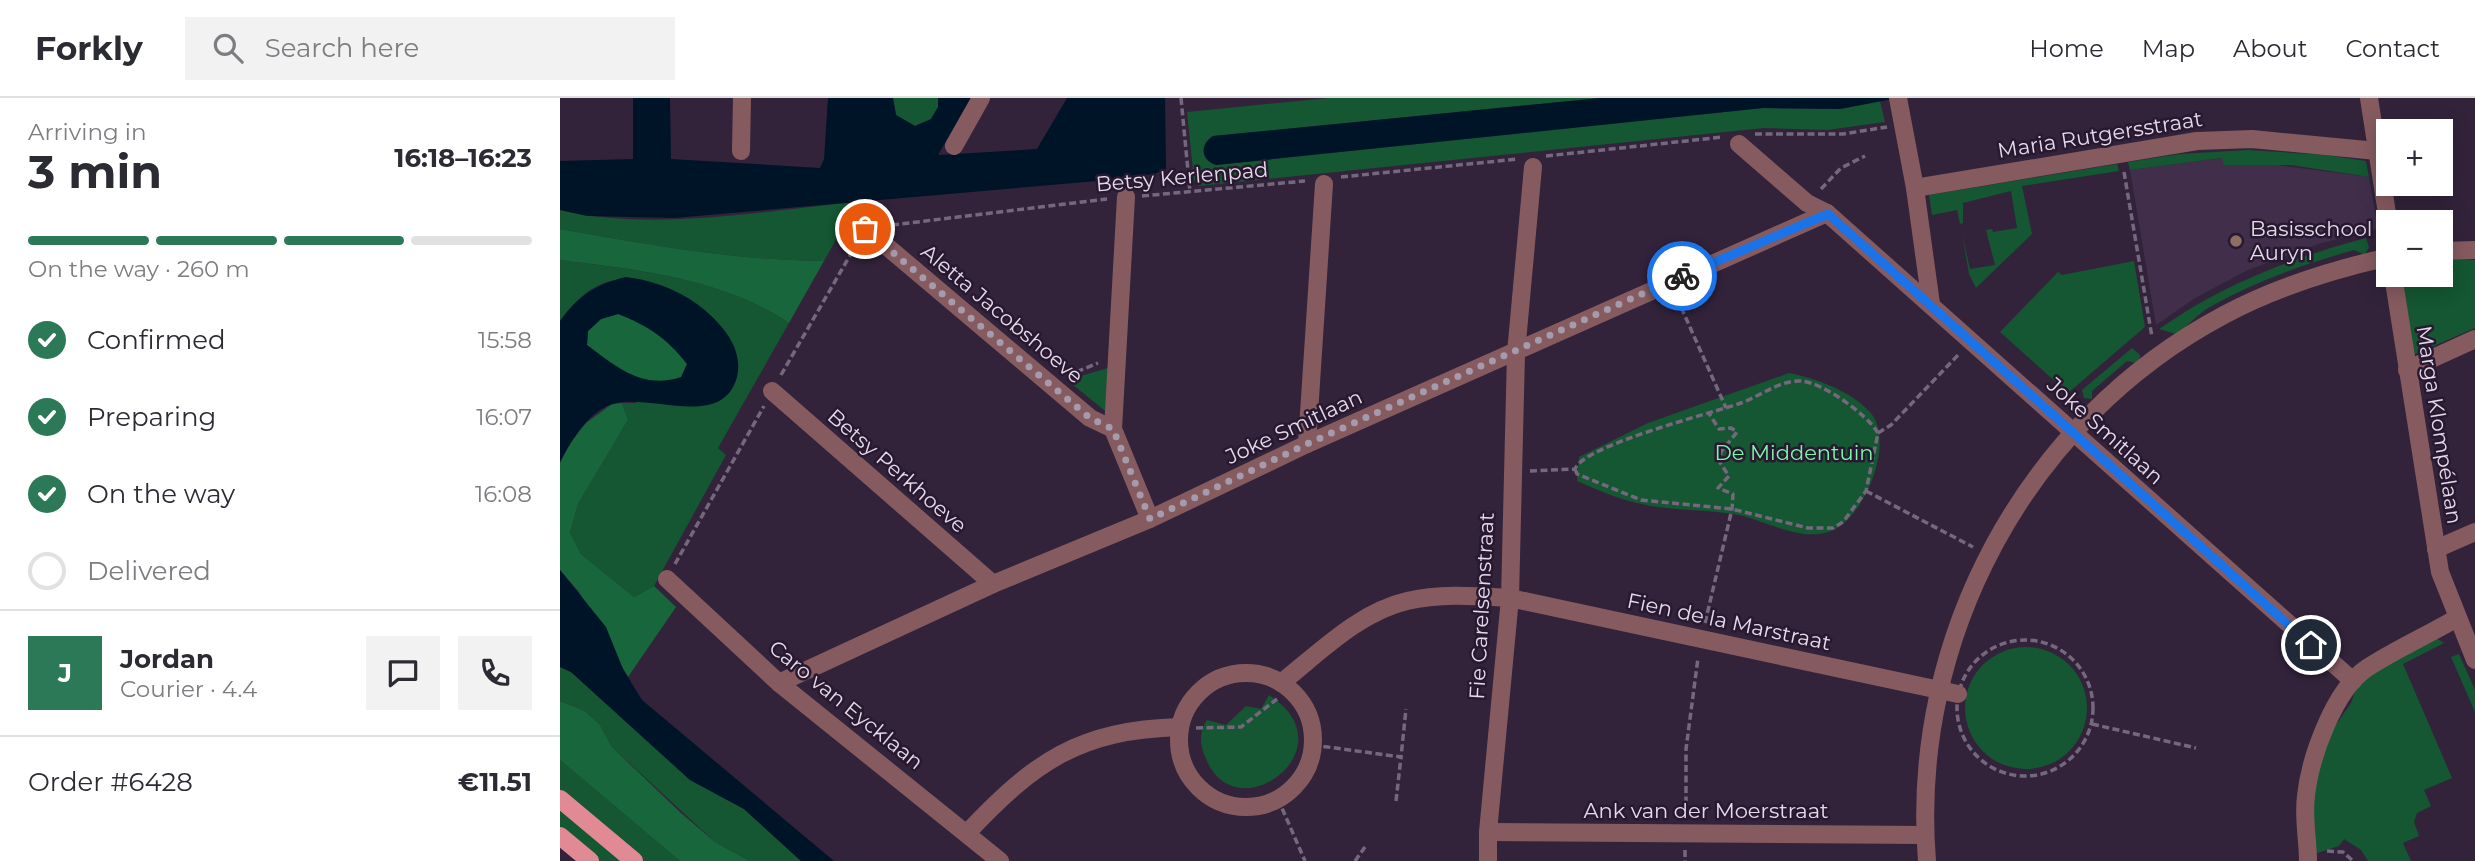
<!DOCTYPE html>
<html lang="en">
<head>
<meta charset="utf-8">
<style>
	body { margin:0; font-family:Montserrat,sans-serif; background:#f2f2f3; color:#2b2b33; height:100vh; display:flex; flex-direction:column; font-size:26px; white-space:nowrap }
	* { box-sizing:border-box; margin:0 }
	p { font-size:23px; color:#7c7c81 }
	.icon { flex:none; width:38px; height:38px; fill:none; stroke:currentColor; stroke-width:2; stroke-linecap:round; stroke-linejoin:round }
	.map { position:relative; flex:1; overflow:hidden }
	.details { display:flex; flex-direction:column; background:#fff; width:560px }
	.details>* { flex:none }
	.buttons { position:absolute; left:1816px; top:21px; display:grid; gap:14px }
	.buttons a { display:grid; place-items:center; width:77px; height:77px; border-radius:0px; background:#fff; box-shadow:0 4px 18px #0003; font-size:35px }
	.pin { position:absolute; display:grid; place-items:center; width:60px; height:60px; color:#fff; margin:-30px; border:4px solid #fff; border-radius:50%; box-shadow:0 2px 7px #0007 }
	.courier { position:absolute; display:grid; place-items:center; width:70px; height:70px; margin:-35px; border:5px solid #1a73e8; border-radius:50%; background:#fff; color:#222; box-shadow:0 2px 9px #0007 }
	.summary em { font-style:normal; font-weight:700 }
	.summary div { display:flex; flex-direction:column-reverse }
	.summary { display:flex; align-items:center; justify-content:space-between; height:119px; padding:0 28px }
	h1 { font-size:46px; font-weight:700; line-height:52px }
	.bar { display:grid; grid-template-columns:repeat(4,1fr); gap:10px 7px; align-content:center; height:84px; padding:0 28px }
	.bar i { height:9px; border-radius:5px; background:#e1e1e2 }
	.bar .active { background:#2b7957 }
	.bar p { grid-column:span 4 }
	.line { display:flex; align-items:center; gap:18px; padding:0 28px; border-top:2px solid #e1e1e2 }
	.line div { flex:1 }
	.round { display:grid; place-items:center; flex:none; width:74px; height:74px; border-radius:0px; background:#f2f2f3 }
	ol { padding:0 28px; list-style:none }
	li { display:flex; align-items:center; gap:21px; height:77px }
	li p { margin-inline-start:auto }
	li .icon { padding:7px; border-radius:50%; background:#2b7957; color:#fff; stroke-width:4 }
	li:last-child { color:#7c7c81 }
	li i { width:38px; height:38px; border:4px solid #e1e1e2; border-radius:50% }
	header { display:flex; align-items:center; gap:42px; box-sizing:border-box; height:98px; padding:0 35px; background:#fff; border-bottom:2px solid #e1e1e2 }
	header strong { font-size:33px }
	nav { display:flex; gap:38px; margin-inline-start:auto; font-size:24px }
	.search { width:490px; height:63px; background:#f2f2f3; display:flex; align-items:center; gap:18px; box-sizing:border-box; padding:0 24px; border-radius:0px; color:#7c7c81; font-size:26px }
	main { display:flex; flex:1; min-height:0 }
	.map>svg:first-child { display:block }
</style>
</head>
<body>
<header>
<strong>Forkly</strong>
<div class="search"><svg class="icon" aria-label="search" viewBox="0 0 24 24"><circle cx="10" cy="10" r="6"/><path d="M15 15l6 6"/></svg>Search here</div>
<nav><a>Home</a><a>Map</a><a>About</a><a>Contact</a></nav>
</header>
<main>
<section class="details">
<div class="summary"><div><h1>3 min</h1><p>Arriving in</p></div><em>16:18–16:23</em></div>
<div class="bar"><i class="active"></i><i class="active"></i><i class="active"></i><i></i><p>On the way · 260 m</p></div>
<ol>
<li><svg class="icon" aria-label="check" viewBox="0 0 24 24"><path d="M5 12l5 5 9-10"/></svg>Confirmed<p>15:58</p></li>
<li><svg class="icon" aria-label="check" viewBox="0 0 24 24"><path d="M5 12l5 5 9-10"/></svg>Preparing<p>16:07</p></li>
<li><svg class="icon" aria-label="check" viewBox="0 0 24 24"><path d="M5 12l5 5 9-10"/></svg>On the way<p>16:08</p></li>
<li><i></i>Delivered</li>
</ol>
<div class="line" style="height:126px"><b class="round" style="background:#2b7957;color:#fff">J</b><div><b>Jordan</b><p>Courier · 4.4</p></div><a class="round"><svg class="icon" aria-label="chat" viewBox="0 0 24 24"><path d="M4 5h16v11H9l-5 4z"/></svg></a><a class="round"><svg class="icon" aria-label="phone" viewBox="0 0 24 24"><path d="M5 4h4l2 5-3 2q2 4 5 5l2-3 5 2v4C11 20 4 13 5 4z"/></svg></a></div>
<div class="line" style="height:91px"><div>Order #6428</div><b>€11.51</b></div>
</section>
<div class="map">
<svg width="1915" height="763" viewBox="0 0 1915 763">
	<rect width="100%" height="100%" fill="#32233b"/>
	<polygon fill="#412e4b" points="1663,60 1809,79 1818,131 1758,146 1688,172 1635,200 1596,227 1570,72"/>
	<g fill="#145732">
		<polygon points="333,0 378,0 379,8 371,21 355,28 336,17"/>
		<polygon points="769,0 1041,0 653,38 656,67 1203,10 1280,11 1320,3 1325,24 1267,32 1204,30 639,88 634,82 627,14"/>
		<polygon points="1688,52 1766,57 1806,63 1809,79 1731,67 1664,67 1662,60 1570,72 1568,64 1620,56"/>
		<polygon points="1557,66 1559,73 1462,88 1472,136 1416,190 1409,176 1402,135 1410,171 1435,167 1426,132 1432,131 1433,134 1457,130 1451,93 1403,105 1403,125 1400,126 1397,112 1372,117 1369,97"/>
		<path d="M297 104 264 163C172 162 90 147 0 131V112C95 134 201 113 297 104Z"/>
		<path d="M1806 140 1809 149 1805 157 1794 152C1744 166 1694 184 1648 210 1634 219 1628 229 1616 236L1599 231C1663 186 1731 160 1806 140Z"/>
		<polygon points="1881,161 1915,162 1915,230 1853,257 1841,177 1881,177"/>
		<path d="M0 162C79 172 161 180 229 225L158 350 166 357 94 488 74 499 21 456 10 435 18 406 68 322 62 305H76L121 196C68 173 36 173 0 223Z"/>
		<polygon points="1574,163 1585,229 1508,295 1440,234 1498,174 1502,177"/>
		<polygon points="1572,250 1580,257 1580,262 1576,265 1567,263 1532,293 1532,301 1524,300 1522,292"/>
		<polygon points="548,270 549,316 507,282"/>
		<path d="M1229 275C1255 280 1291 293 1310 314 1336 343 1305 420 1271 433 1244 444 1209 425 1183 418 1148 410 1111 414 1077 405 1056 400 1037 392 1017 383L1019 359 1088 325Z"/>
		<polygon points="1875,539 1884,545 1843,566 1892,680 1864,692 1871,708 1857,715 1854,724 1859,738 1843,745 1851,763 1808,763 1801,752 1784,741 1779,748 1754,756 1752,693 1771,634 1791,605 1799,582"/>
		<circle cx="1466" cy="610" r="61"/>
		<polygon points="1899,556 1915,592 1915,614 1891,559"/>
		<polygon points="0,569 11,574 130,682 184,711 241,763 190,763 155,744 52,649 40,627 25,613 0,603"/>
		<path d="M709 597C791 649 678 734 647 663 640 649 638 635 647 622L666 627 686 608 701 611Z"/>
		<polygon points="0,662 120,763 84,763 0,693"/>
		<polygon points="0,710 63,763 39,763 0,731"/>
	</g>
	<g fill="#18663b">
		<path d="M0 131C91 147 171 162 264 163L229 225C161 180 79 172 0 162Z"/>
		<path d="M58 216C88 227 108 241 127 266L121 280C83 292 56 269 27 247L28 233 41 221Z"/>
		<polygon points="62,305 68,322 18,406 10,435 21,456 74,499 94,488 116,509 68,579 19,494 0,472 0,365 10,345 26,325 52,306"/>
		<polygon points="0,603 25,613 40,627 52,649 121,715 155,744 190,763 120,763 0,662"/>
	</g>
	<g fill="#001428" fill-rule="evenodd">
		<polygon points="73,0 110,0 111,61 260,70 264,61 268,0 333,0 336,17 355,28 371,21 378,9 378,0 411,0 378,57 477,51 507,0 605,0 606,71 594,76 549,82 114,120 27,118 0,112 0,63 73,61"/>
		<path d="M1041 0H1338L1280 11 1203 10 656 67C640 62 640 46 653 38Z"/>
		<path d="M66 179C100 183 136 199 159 226 172 240 182 259 177 279 163 332 90 295 53 306 28 313 11 344 0 364V223C18 198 36 186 66 179ZM58 216C87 227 108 241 127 266L121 279C83 292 56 269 27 247L28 233 41 221Z"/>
		<polygon points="0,472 46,529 63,571 82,602 274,763 241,763 184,711 130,682 11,574 0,569"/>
	</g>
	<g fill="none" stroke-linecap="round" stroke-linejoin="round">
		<g stroke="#75687d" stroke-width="3.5" stroke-dasharray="7 3.5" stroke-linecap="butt">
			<polyline points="621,0 630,94"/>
			<polyline points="1195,36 1283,36 1327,29"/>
			<polyline points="986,58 1163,39"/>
			<polyline points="1564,74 1592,239"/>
			<polyline points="781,79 958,61"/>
			<polyline points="1261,91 1281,70 1305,58"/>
			<polyline points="582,98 745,83"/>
			<polyline points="332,127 547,101"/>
			<polyline points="1117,200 1166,310"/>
			<polyline points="221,277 296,147"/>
			<polyline points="507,278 538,265"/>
			<polyline points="1318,335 1331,327 1400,255"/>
			<path d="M970 373 1015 371C1024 347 1153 315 1181 305 1201 298 1219 282 1241 283 1262 284 1308 317 1318 335L1306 393 1283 424 1273 430H1248L1172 411 1081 402 1017 376 1015 371"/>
			<polyline points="1306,393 1413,449"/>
			<polyline points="115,466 204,308"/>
			<polyline points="1145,525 1172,411 1173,396 1158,390 1169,378 1159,363 1161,354 1177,334 1171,330 1159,331 1148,314"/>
			<circle cx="1465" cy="610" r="68"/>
			<polyline points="1532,626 1636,650"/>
			<polyline points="636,630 681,629 717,601"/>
			<polyline points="753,647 841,659 846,611"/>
			<polyline points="718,701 745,763"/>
			<polyline points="836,703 841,659"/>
			<polyline points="1126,716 1126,651 1138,560"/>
			<polyline points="1125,752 1125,763"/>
			<polyline points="1767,753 1783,754 1793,763"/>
			<polyline points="795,763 805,749"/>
		</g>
		<g stroke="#865b60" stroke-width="18">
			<polyline points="1338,0 1355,90 1371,206"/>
			<polyline points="1809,0 1829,128"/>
			<polyline points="1179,46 1247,105 1267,115 1793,583"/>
			<polyline points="394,48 421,0"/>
			<polyline points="181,53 182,0"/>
			<polyline points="1355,90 1637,43 1692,41 1817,53"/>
			<polyline points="566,99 553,331 590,421"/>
			<polyline points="305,130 530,320 553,331"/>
			<polyline points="1881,153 1915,152"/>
			<polyline points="1833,177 1880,474 1915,562"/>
			<polyline points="1847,272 1915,241"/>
			<polyline points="212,293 433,486"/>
			<polyline points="747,346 764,86"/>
			<polyline points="1876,451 1915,434"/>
			<polyline points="107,481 219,585 440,763"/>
			<circle cx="686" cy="642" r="67"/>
			<polyline points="219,585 433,486 590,421 747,346 1267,115"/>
			<path d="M721 585C759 555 799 514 847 503 881 495 916 498 950 500L1398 596"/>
			<polyline points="928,734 1365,737"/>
			<path d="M407 735C475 663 519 632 620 629"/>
			<polyline points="928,763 928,734 950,500 956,255 973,69"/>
			<path d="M1367 763C1349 541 1466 322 1664 217 1716 189 1771 172 1829 159"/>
			<path d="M1748 763C1748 741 1743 720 1746 698 1750 660 1774 592 1807 570 1836 551 1868 537 1897 520"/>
		</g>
		<g stroke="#e18995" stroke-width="18">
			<polyline points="0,701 74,763"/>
			<polyline points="0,738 30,763"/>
		</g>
	</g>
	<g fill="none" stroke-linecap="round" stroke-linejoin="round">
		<polyline stroke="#a69aad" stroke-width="7" stroke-dasharray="0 12.6" points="305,131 530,320 553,331 590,421 747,346 1122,178"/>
		<polyline stroke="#1a73e8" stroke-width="9" points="1122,178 1268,116 1751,547"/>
	</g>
	<circle fill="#8d6e63" stroke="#281930" stroke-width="2.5" cx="1676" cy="143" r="7"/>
	<g text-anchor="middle" stroke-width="5" stroke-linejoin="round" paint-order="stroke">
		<g font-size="21" fill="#e4daea" stroke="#281930">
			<text transform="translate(1540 37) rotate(-9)" y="7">Maria Rutgersstraat</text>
			<text transform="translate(622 79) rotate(-5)" y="7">Betsy Kerlenpad</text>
			<text transform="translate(442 216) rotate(40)" y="7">Aletta Jacobshoeve</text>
			<text transform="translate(1879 327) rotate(81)" y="7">Marga Klompélaan</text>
			<text transform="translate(734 329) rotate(-25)" y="7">Joke Smitlaan</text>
			<text transform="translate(1545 333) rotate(42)" y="7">Joke Smitlaan</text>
			<text transform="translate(337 373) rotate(41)" y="7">Betsy Perkhoeve</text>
			<text transform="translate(922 508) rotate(-87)" y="7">Fie Carelsenstraat</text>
			<text transform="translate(1169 524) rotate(12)" y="7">Fien de la Marstraat</text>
			<text transform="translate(286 607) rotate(39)" y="7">Caro van Eycklaan</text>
			<text x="1146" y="720">Ank van der Moerstraat</text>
		</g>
		<g font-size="21" fill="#e4daea" stroke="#281930" text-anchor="start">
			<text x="1690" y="138">Basisschool<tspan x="1690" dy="24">Auryn</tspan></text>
		</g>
		<g font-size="21" fill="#7bf8aa" stroke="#281930">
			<text x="1234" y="362">De Middentuin</text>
		</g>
	</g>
</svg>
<div class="buttons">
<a>+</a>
<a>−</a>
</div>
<div class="pin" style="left:305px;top:131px;background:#ea580c"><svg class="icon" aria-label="bag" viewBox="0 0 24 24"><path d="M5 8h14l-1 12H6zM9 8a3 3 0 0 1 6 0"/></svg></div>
<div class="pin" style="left:1751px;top:547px;background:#1f2937"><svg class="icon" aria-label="home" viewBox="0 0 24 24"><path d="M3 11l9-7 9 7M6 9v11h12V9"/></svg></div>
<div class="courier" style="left:1122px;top:178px"><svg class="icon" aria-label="bike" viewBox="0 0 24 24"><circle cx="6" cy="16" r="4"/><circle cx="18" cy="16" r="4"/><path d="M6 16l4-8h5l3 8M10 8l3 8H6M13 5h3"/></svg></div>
</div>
</main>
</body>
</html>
